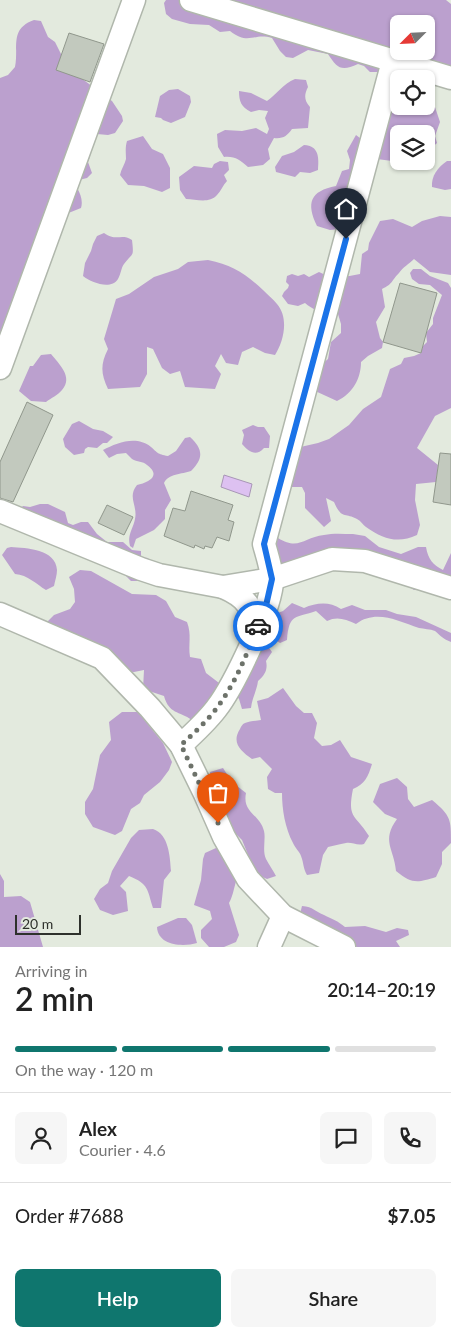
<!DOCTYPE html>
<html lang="en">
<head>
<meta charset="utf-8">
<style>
	body { margin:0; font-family:Lato,sans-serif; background:#f6f6f6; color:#222; height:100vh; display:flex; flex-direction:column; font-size:19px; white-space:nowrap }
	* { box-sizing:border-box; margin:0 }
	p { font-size:16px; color:#767676 }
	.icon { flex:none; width:28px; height:28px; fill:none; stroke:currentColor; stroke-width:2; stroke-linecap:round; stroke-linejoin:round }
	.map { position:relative; height:947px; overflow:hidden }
	.side { display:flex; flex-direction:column; background:#fff; flex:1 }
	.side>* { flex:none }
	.needle { width:32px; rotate:246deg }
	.controls { position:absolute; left:390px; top:15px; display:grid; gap:10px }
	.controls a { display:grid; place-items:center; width:45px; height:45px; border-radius:8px; background:#fff; box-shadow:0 1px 4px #0004; font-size:25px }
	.scale { position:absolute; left:15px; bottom:12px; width:66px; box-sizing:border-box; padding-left:5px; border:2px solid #2e312c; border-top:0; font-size:14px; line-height:18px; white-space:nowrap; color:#2e312c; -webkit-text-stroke:4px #e3eade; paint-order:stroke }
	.pin { position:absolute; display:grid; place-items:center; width:42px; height:42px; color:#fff; margin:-51px -21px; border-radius:50% 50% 50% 0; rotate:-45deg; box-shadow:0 0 5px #0007 }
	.pin .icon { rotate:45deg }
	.courier { position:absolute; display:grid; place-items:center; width:50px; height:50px; margin:-25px; border:4px solid #1a73e8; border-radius:50%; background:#fff; color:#222; box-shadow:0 1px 6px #0007 }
	.summary em { font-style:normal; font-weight:600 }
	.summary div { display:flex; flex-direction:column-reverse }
	.summary { display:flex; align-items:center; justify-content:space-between; height:85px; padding:0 15px }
	h1 { font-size:32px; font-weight:600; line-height:38px }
	.bar { display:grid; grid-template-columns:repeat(4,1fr); gap:8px 5px; align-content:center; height:60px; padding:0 15px }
	.bar i { height:6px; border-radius:4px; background:#e0e0e0 }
	.bar .selected { background:#0f766e }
	.bar p { grid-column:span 4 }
	.line { display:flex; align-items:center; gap:12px; padding:0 15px; border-top:1px solid #e0e0e0 }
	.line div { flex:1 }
	.round { display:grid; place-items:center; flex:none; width:52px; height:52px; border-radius:8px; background:#f6f6f6 }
	.button { display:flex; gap:10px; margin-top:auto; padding:10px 15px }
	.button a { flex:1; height:58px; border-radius:8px; background:#0f766e; color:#fff; font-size:20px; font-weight:600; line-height:58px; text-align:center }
	.button a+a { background:#f6f6f6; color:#222 }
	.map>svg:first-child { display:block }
</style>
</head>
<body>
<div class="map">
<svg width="451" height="947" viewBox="0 0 451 947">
	<rect width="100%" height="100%" fill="#e3eade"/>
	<g fill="#bba0ce" fill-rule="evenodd">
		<path d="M166 0H446L451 4V66L441 72 407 73 401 79H399L380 72H370L364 66 358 64C341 72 337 68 328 54L308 50 293 58 286 57 280 51 272 38C254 32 249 46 230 31L220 32 209 25 190 24 172 19 166 14 164 3ZM399 24H426V51H399Z"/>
		<path d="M34 20 41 21 48 37 55 42 63 58 81 78 112 101 122 116 123 121 115 133 108 135 97 134C92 140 92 153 88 162L92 173 87 178 79 180 77 188C81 194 83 202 81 208L61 216 0 341V78L8 75 15 67C19 47 9 29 34 20Z"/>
		<path d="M295 79 306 80 308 87C304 95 304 100 310 107L308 128 292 129C287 136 283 139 274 138L268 149 270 159 263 165 248 167C240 160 235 156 224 157L218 147 217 134 225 130 242 131 256 128 267 134 269 129 265 118 268 111 259 110 251 112C241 107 239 101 239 91L251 93 267 101C277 94 283 84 295 79Z"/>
		<polygon points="178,89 190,96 191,102 185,117 171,123 163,120 161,118 155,117 160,96 169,90"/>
		<polygon points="426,101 434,104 440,122 435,136 437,143 426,153 426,134 399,134 399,161 415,161 407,163 377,159 383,132 388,125 388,115 392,106 399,103 399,106 426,106"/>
		<path d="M356 135 370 146 340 229 330 230 317 226C306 203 310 191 336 186L342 171 349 169 350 160 347 151Z"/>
		<path d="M143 136 152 149 163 154 170 168V188L162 192 144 186 128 185 120 175C121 169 125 164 126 159 126 152 125 148 127 141Z"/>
		<path d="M304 145C319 146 319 157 318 170L310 173 300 172 295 177 276 172 275 167 282 156 294 152Z"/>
		<path d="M220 161 228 162 229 170 224 175 227 181C223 185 221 191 217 195 209 204 196 199 186 199L180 190 179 177 194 166 212 168 214 164Z"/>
		<path d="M447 161H451V189L445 190 432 187C431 176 438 167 447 161Z"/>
		<path d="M440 216 451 217V275L430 272 414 259C409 264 403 267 399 273 391 281 393 284 382 289L385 307 376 322 380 338 383 342 382 348 368 356 361 362C361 379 352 394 337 401L313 390 321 365 328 359 331 342 341 333V324L338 314C328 317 313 310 305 303L298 306 288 304 282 296 284 292 288 288 289 285 286 282 287 276 292 274 298 276 304 274 309 277 319 272C332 279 346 277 360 274L362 254 368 250 369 243 380 221 393 219 412 227 422 221Z"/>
		<path d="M104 233C117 242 121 233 132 240 134 258 133 252 124 264 121 268 121 274 118 279 111 290 92 283 83 276L85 263 91 251 93 244 97 236Z"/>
		<path d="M208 260C232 265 245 273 263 290 267 294 273 299 277 304 289 318 284 341 275 355L265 353 253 347 242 352 238 365 226 363 221 354 215 366 221 374 215 389 185 387 180 371 170 374 162 368 153 349 147 347V374L140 387 108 389C101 374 100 365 108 349L104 339 116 299 129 294 154 277 178 269 188 262Z"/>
		<path d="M413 269H421L430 276 448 283 451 288V408L435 416 417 448 438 465 436 482 416 484 415 500 420 525 417 535C398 544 383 539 366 527 363 525 361 521 357 519 344 512 342 520 334 502L326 498 331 521 324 527 305 508V493L302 487H287L296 448 318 443 329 439 349 425 363 409 381 397 390 369 401 364 404 358 414 356 421 353 423 346 427 342 426 333 433 324V318L442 295 430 285 419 284 412 279 410 273Z"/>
		<path d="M51 354C58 363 74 377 62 390 58 395 51 398 46 402L31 401 19 391 30 366H33L41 355Z"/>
		<polygon points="79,421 93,429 103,431 113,437 107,443 103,443 97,448 88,447 85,449 84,453 74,455 65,447 63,439 72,424"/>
		<path d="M253 425 258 427H264L270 436 269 448H264C256 457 249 452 242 444L244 435 242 430Z"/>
		<path d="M190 437C203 449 204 458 191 471 182 474 168 474 164 483L171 500 165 510V519L154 530 136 539 133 548 130 546C127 535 133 529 135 519 138 506 127 497 137 485 148 483 162 476 147 465 143 461 137 462 132 459 130 457 128 455 126 453L117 454 109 458 103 450C117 443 136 435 151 447 158 453 157 454 168 456L176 451 185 438Z"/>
		<polygon points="40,504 48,504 65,512 68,523 73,525 81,522 88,522 97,534 107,542 123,542 132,550 141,551 141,557 148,558 151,564 146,581 131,581 124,574 123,572 15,514 23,506 30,507"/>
		<path d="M353 534 365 536 379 547 401 554 418 547H426C428 559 433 565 443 570L451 553V594L422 589 414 590 401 581 357 566 284 574 271 540 278 538C299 551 304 537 324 535 333 533 343 534 353 534Z"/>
		<path d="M11 547C26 548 56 549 57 570 57 575 55 581 54 586L46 590C36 584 28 575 15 574L2 555 7 548Z"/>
		<path d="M80 570 91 571 132 594 156 595 166 601 175 617 187 622C192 635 188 644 190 657L201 659 206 673 223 686 192 720C179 711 169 714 164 696L143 689 144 670 134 672 122 671 45 624 54 615 70 609 75 602 74 589 69 577Z"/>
		<path d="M292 603 304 608C316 603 329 601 341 609L352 605 365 610H386L397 614 416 617 451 633V642C443 639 441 636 435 631 430 629 424 629 419 628 398 621 376 609 356 624 345 619 337 616 327 621L316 611C296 618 289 613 287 640L280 643 274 639 267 641 265 636 275 614 283 611Z"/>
		<path d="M267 645 272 652 266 661C268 669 265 675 258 681 257 690 252 698 251 708L242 709 239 699 235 694 262 647Z"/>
		<path d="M283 688 296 706 304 713H312L317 723 314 738 322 746 331 745 340 740 351 757 372 764C368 777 365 784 353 789 347 819 355 814 369 836L364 844C357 846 352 842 346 843 339 844 334 846 328 847L323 855 319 873 307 875C303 868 304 864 301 856 300 852 295 848 293 843 285 828 282 809 282 793H275L268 789 267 777 272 769 260 757 252 759C241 751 231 743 240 729 241 727 242 724 245 723 249 721 256 721 261 720L257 701 268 698Z"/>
		<polygon points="122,712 138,712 163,743 172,762 169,770 160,782 144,795 140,803 131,809 122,831 115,835 93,827 85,814 85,802 93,789 100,755 111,740 109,722"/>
		<path d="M223 768 232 782 246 793C242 813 260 814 264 831 266 839 262 850 266 859 269 865 273 870 276 876L267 879 258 875 251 862 242 840 232 830 223 803 213 790 210 772Z"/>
		<path d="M397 778 407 787 408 799 414 807 432 800C451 816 451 819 451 843L442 852V864L436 877C417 883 412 884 396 871 394 848 381 841 397 819L385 814 373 802 380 784Z"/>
		<path d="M153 829C169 834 170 857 171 871L164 880 161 908H153C147 889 149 884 129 876L120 886 126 892 128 911 113 915 100 910 94 899 100 889 108 883 112 871 131 838 139 830Z"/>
		<path d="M216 848 221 850 238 876C234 885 234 894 229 903L239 935 236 942 224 947H209L201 938V930L212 919 210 911 194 905 201 880 203 859 205 853Z"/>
		<polygon points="0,874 4,881 4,897 21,896 30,902 43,947 0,947"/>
		<path d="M302 906C314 907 314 911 324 915 332 919 338 921 345 927L365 926 386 932 397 928 408 930 409 935 396 941 400 947H357L350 945 299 918Z"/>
		<path d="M178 918H186L192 925 197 943C183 947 158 946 157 927Z"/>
	</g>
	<polygon fill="#ddc1f1" stroke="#a896b6" points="224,475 252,484 249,497 221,487"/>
	<g fill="#c2c9be" stroke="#90978c">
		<polygon points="69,33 104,44 90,82 56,70"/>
		<polygon points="400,283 437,293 421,353 383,342"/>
		<polygon points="27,402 53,415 13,502 0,498 0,462"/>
		<polygon points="440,453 451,454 451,505 433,502"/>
		<polygon points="191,491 233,505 228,520 234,522 229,541 217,537 212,548 205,546 204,549 195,545 194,548 164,536 173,508 185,511"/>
		<polygon points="107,505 133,517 124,535 98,523"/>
	</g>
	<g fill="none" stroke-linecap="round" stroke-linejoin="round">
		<g stroke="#b0b7ac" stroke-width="25">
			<g id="minor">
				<polyline points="191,0 451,78"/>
				<polyline points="0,368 134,0"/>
				<polyline points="0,511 141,569 159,575 223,587 272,579 332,559 365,561 451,588"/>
				<path d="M223 587C246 597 254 607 255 633"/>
				<polyline points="0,614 102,658 150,708 181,745 205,794 224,837 248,879 283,916 344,947"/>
				<path d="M181 745C193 734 206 722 216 709 233 687 274 604 272 578 271 567 267 555 264 544L393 61"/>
				<polyline points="269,947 283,916"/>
			</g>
		</g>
		<use href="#minor" stroke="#fff" stroke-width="22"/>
	</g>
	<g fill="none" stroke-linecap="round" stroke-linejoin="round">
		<path stroke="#6d726a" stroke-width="5" stroke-dasharray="0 9" d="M218 823 181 745C193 734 206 722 216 709 235 684 247 654 258 626"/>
		<polyline stroke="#1a73e8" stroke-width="6" points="258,626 265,610 272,579 264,544 346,239"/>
	</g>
</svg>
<div class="controls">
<a><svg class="needle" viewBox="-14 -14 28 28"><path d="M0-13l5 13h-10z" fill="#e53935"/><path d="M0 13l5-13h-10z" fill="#767676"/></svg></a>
<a><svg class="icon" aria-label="locate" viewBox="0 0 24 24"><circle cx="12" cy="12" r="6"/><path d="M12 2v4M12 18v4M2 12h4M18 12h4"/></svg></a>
<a><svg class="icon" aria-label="layers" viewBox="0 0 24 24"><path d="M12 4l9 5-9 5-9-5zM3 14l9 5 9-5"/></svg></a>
</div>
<div class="scale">20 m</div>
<div class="pin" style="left:218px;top:823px;background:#ea580c"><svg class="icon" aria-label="bag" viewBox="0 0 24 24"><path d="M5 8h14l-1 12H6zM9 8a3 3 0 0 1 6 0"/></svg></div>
<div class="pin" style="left:346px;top:239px;background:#1f2937"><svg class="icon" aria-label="home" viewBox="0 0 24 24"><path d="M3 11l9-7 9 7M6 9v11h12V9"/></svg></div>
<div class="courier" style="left:258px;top:626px"><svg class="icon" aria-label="car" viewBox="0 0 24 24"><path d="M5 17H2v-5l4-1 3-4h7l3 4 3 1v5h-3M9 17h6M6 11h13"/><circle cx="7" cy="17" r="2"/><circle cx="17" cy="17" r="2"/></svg></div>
</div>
<section class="side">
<div class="summary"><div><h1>2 min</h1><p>Arriving in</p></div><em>20:14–20:19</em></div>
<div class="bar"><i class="selected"></i><i class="selected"></i><i class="selected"></i><i></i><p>On the way · 120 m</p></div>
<div class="line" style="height:90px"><a class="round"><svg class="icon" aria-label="person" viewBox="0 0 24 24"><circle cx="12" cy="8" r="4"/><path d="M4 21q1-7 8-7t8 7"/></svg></a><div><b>Alex</b><p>Courier · 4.6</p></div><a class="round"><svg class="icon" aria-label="chat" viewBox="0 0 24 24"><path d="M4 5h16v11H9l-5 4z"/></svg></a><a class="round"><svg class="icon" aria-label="phone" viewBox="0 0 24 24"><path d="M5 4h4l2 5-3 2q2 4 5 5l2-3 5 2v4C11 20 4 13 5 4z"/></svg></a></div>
<div class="line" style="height:65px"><div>Order #7688</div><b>$7.05</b></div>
<div class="button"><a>Help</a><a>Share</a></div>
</section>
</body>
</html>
